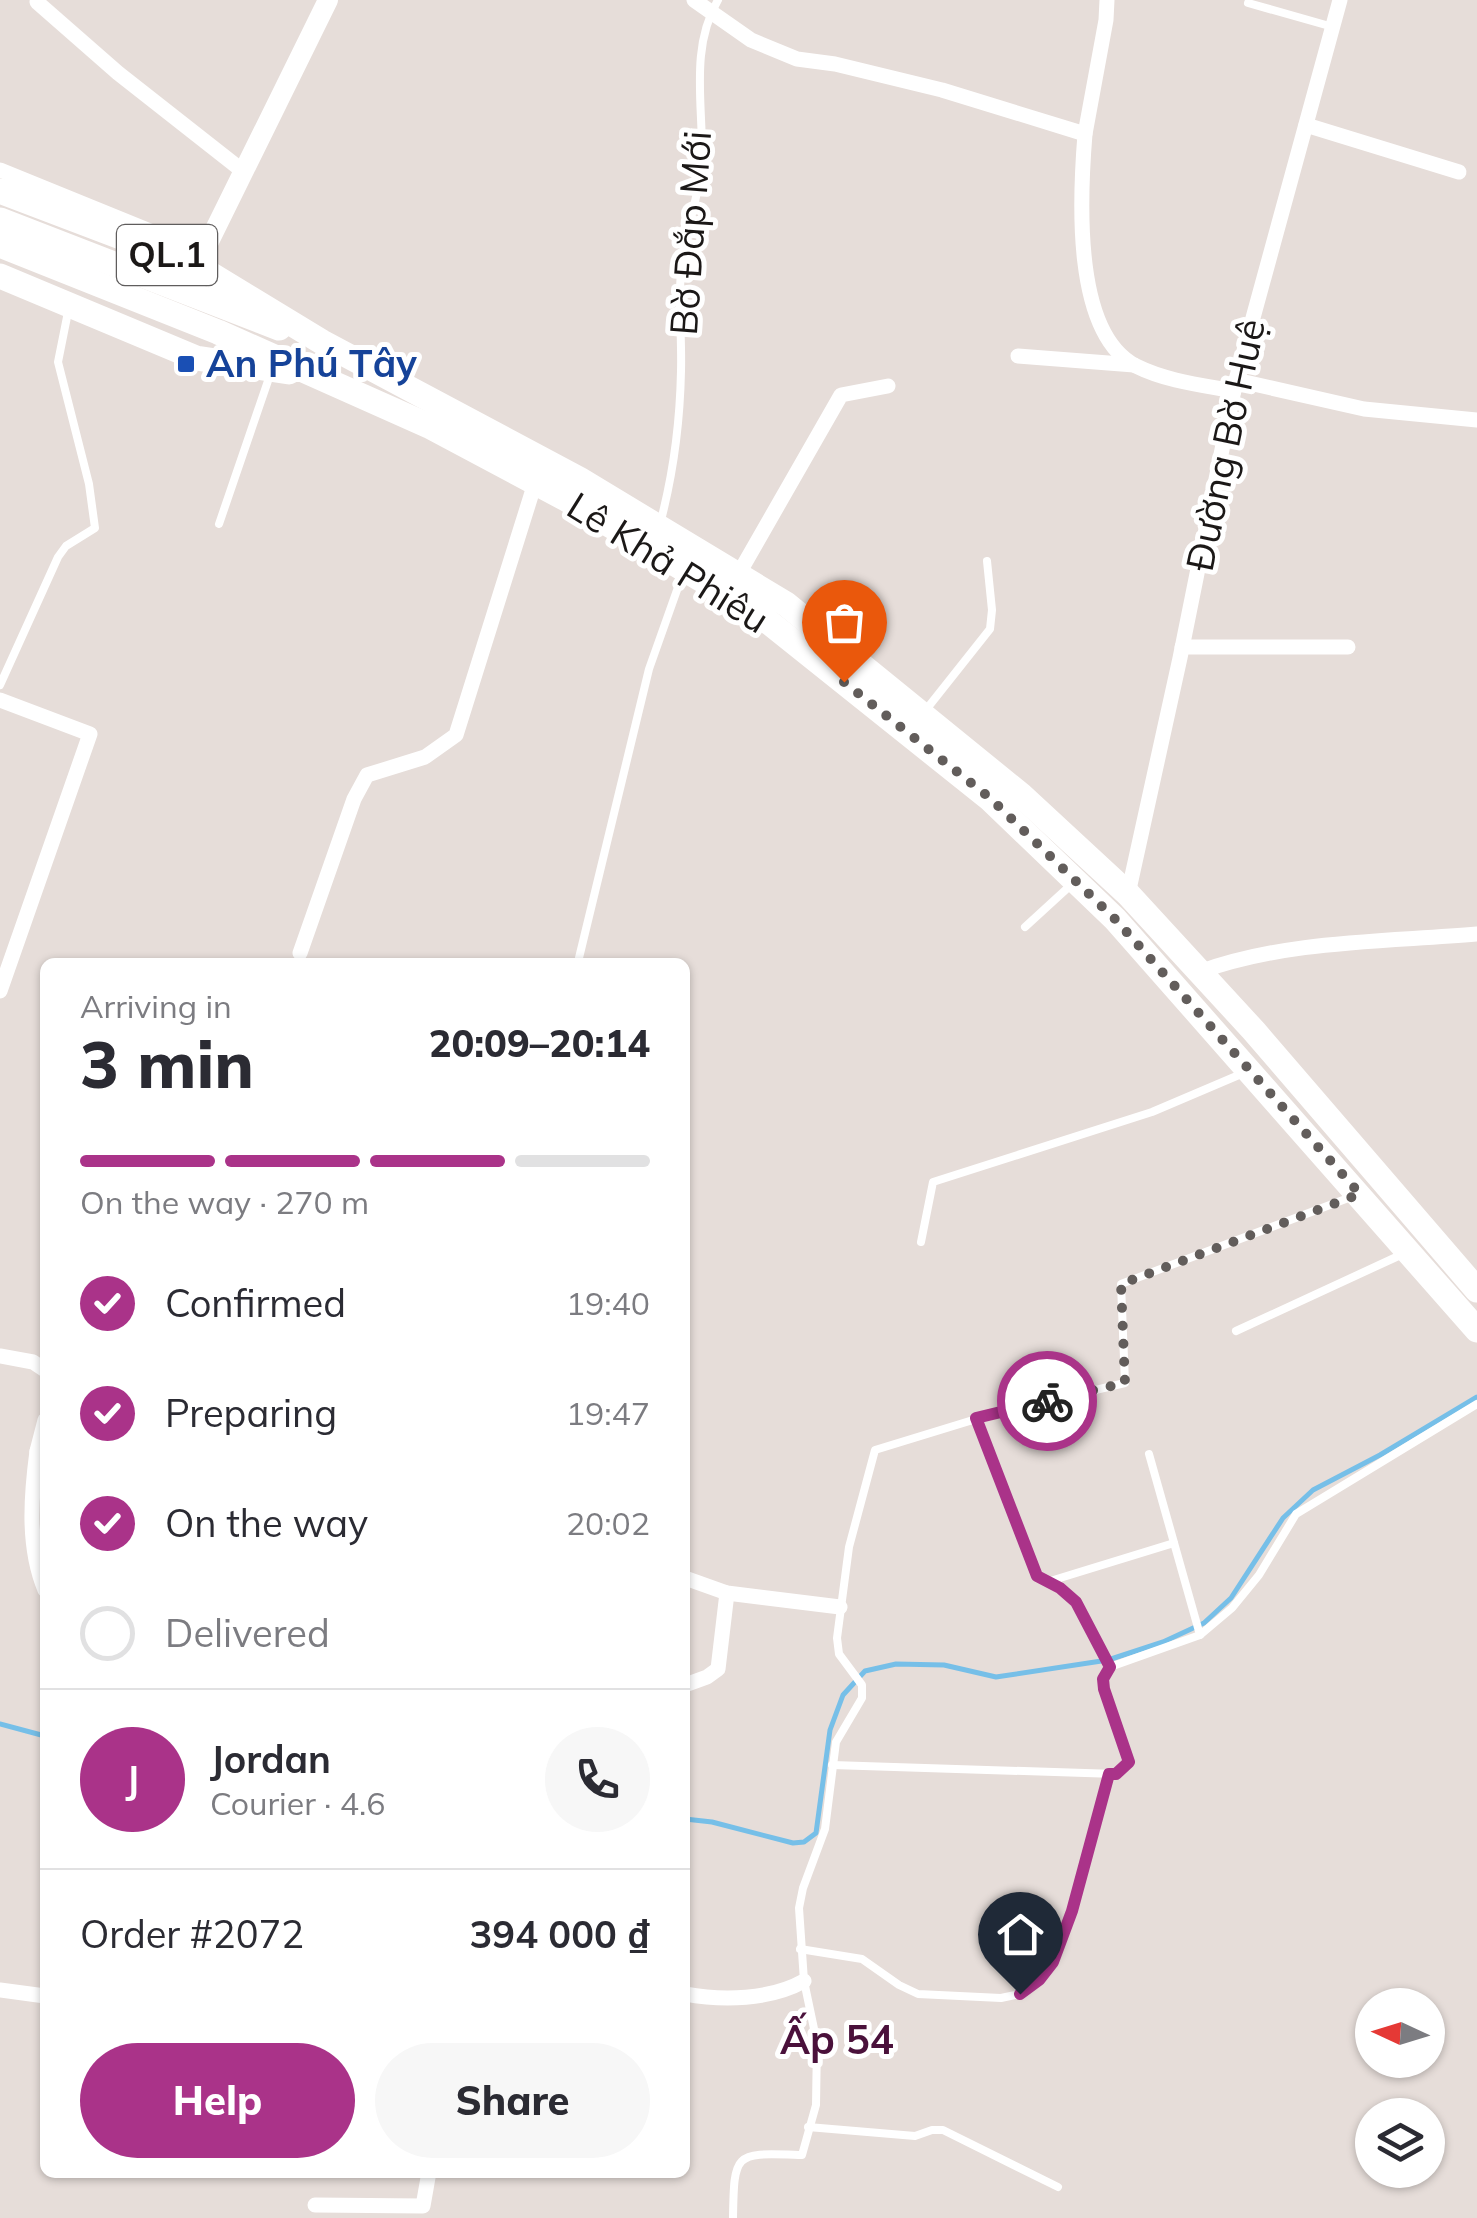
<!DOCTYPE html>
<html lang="en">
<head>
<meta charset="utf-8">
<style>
	body { margin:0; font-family:Mulish,sans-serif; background:#f7f7f7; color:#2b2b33; height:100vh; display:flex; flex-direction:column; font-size:38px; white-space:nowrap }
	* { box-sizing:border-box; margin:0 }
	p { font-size:32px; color:#7c7c81 }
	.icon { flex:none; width:55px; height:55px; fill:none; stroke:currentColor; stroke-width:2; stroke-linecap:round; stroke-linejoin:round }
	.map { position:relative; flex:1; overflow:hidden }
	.sheet { position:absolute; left:40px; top:958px; width:650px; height:1220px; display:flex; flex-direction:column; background:#fff; border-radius:15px; box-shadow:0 2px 8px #0004 }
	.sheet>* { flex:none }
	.needle { width:65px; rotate:274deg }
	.tools { position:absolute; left:1355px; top:1988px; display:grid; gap:20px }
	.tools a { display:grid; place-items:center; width:90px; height:90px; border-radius:50%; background:#fff; box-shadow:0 2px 8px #0004; font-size:50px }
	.pin { position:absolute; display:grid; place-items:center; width:85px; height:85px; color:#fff; margin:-102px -42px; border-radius:50% 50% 50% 0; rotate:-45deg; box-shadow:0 0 10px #0007 }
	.pin .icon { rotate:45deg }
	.courier { position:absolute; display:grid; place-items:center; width:100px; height:100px; margin:-50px; border:8px solid #aa3389; border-radius:50%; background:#fff; color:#222; box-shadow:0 2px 12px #0007 }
	.summary em { font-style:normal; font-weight:800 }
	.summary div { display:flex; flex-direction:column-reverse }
	.summary { display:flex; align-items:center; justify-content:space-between; height:170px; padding:0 40px }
	h1 { font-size:65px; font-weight:800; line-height:75px }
	.bar { display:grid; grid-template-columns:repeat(4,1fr); gap:15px 10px; align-content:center; height:120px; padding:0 40px }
	.bar i { height:12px; border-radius:8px; background:#e1e1e2 }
	.bar .selected { background:#aa3389 }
	.bar p { grid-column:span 4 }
	.line { display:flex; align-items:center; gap:25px; padding:0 40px; border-top:2px solid #e1e1e2 }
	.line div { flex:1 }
	.round { display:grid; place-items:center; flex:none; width:105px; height:105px; border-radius:52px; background:#f7f7f7 }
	ol { padding:0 40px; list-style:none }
	li { display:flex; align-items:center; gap:30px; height:110px }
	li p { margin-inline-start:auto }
	li .icon { padding:10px; border-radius:50%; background:#aa3389; color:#fff; stroke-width:4 }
	li:last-child { color:#7c7c81 }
	li i { width:55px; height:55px; border:5px solid #e1e1e2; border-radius:50% }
	.button { display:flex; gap:20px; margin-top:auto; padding:20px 40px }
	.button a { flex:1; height:115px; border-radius:60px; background:#aa3389; color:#fff; font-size:40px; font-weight:800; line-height:115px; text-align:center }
	.button a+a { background:#f7f7f7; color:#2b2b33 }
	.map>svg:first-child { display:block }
</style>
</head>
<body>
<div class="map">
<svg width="1477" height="2218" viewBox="0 0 1477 2218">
	<rect width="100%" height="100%" fill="#e6ddd9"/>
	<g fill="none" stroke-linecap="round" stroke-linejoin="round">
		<g stroke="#76bfe8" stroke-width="5">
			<polyline points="0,1724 45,1736"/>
			<polyline points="685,1819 712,1822 793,1843 804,1842 816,1833 830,1730 843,1695 865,1671 896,1664 944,1665 996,1677 1108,1660 1163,1642 1204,1623 1231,1598 1283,1518 1313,1490 1380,1455 1477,1397"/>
		</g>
		<g stroke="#fff" stroke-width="8">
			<polyline points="1248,3 1333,27"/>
			<polyline points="219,524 270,375"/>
			<path d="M660 524C673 475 680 422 681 371 682 338 678 304 681 271 685 229 701 195 702 151 702 100 691 46 718 0"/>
			<polyline points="0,685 58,557 66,546 95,528 89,484 58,362 68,312"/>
			<polyline points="925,711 990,629 992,610 987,561"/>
			<polyline points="1025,927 1072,884"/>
			<polyline points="578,962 649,669 682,576"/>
			<polyline points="921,1242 933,1182 1152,1112 1246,1072"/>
			<polyline points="1236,1331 1405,1253"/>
			<polyline points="976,1418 1037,1576 1060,1588 1076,1602 1110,1667"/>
			<polyline points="1149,1454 1200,1635"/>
			<polyline points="1047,1582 1174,1543"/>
			<polyline points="832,1765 1116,1774 1129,1762 1104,1689 1103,1679 1110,1667 1200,1635 1232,1608 1259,1575 1296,1514 1477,1404"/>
			<polyline points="800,1949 862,1959 899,1985 918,1994 1001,1998 1020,1994 1039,1980 1053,1962 1071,1911 1109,1775"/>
			<polyline points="808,2127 915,2136 932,2130 943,2130 1058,2187"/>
			<path d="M733 2218C734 2150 735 2153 802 2155L816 2105 817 2043 804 1981 799 1908 803 1888 825 1829 836 1742 862 1698V1685L839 1654 837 1638 849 1547 875 1450 986 1416 1125 1383 1121 1284 1351 1197"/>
		</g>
		<g stroke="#fff" stroke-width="15">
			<path d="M694 0 751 40 797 59 835 64 942 90 1085 134C1080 195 1072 333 1136 366 1166 381 1201 385 1234 391"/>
			<polyline points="37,2 118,73 244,172"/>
			<polyline points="1306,125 1459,172"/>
			<polyline points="1085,134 1106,20 1107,0"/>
			<polyline points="0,170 204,253"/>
			<polyline points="1018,356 1134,365"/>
			<polyline points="1236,380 1364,409 1477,420"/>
			<polyline points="738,575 841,395 888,386"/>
			<polyline points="1182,647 1348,647"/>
			<polyline points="0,700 90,734 0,991"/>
			<polyline points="1128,894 1180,658 1236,380 1340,0"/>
			<polyline points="300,953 354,799 367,775 425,757 456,735 535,483"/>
			<path d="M1199 972C1288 940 1383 942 1477 934"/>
			<polyline points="0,1356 33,1362 45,1370"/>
			<path d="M37 1451C31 1496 27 1547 45 1590"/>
			<polyline points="45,1456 37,1451 45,1420"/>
			<polyline points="685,1578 727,1593 840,1607"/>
			<polyline points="685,1685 707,1677 718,1669 727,1593"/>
			<polyline points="0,1990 45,1996"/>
			<path d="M685 1994C723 2001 770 2000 804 1981"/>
			<polyline points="315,2205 423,2206 429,2172"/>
		</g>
		<polyline stroke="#fff" stroke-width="20" points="197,266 328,0"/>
		<g stroke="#fff" stroke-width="25">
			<polyline points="0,191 197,266 322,342 579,479 786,604 1021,795 1128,894 1254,1031 1477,1290"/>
			<polyline points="0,220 279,328"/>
			<polyline points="0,245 218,332 429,426 566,499 756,612 990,799 1115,919 1477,1330"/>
			<polyline points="0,276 196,358 289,372"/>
		</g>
	</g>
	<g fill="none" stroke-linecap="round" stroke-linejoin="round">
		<polyline stroke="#625d5b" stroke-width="10" stroke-dasharray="0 18" points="844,682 990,798 1115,919 1360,1194 1121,1284 1125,1383 1047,1401"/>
		<polyline stroke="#aa3389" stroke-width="12" points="1020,1994 1039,1980 1053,1962 1072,1911 1109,1774 1116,1774 1129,1762 1104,1689 1103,1679 1110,1667 1076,1602 1060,1588 1037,1576 976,1418 1047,1401"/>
	</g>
	<rect fill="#1a4fb4" stroke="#fff" stroke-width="4" x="176" y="354" width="20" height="20" rx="5"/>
	<g text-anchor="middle" stroke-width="10" stroke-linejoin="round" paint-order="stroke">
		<rect fill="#fff" stroke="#5f5d5d" stroke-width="2.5" x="117" y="225" width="100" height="60" rx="8"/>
		<g font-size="35" font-weight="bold" fill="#1b1817">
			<text x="167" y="267">QL.1</text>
		</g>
		<g font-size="38" fill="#1b1817" stroke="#fff">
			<text transform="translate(691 233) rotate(-86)" y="13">Bờ Đắp Mới</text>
			<text transform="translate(1226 445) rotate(-78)" y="13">Đường Bờ Huệ</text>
			<text transform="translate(668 563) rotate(32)" y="13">Lê Khả Phiêu</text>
		</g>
		<g font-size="38" font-weight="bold" fill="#164399" stroke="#fff" text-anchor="start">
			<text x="206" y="377">An Phú Tây</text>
		</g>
		<g font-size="40" font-weight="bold" fill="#4a113b" stroke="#fff">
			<text x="837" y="2054">Ấp 54</text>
		</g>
	</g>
</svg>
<div class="tools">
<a><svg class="needle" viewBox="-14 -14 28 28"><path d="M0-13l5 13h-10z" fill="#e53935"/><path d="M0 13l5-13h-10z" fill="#7c7c81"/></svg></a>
<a><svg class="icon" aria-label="layers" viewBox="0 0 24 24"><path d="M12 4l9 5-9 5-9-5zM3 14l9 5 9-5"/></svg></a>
</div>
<div class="pin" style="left:844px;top:682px;background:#ea580c"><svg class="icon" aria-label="bag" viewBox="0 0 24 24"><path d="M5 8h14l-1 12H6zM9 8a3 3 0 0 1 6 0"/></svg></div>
<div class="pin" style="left:1020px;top:1994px;background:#1f2937"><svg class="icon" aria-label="home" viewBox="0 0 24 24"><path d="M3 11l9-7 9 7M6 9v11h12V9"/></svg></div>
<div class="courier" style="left:1047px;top:1401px"><svg class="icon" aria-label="bike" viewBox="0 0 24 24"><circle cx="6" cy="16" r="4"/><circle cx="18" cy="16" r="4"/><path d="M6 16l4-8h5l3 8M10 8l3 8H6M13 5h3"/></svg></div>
<section class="sheet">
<div class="summary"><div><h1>3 min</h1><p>Arriving in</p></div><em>20:09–20:14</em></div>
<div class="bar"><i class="selected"></i><i class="selected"></i><i class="selected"></i><i></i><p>On the way · 270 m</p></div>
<ol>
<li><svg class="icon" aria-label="check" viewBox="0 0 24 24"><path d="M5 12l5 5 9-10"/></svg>Confirmed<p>19:40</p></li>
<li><svg class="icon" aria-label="check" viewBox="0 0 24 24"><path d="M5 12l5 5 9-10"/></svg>Preparing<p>19:47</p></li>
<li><svg class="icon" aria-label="check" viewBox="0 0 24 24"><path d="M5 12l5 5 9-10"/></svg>On the way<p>20:02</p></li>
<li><i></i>Delivered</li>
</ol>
<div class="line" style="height:180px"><b class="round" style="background:#aa3389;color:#fff">J</b><div><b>Jordan</b><p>Courier · 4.6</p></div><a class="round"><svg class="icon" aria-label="phone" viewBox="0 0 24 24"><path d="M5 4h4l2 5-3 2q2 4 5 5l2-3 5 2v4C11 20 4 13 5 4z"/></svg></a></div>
<div class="line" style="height:130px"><div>Order #2072</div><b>394 000 ₫</b></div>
<div class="button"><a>Help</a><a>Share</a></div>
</section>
</div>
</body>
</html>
